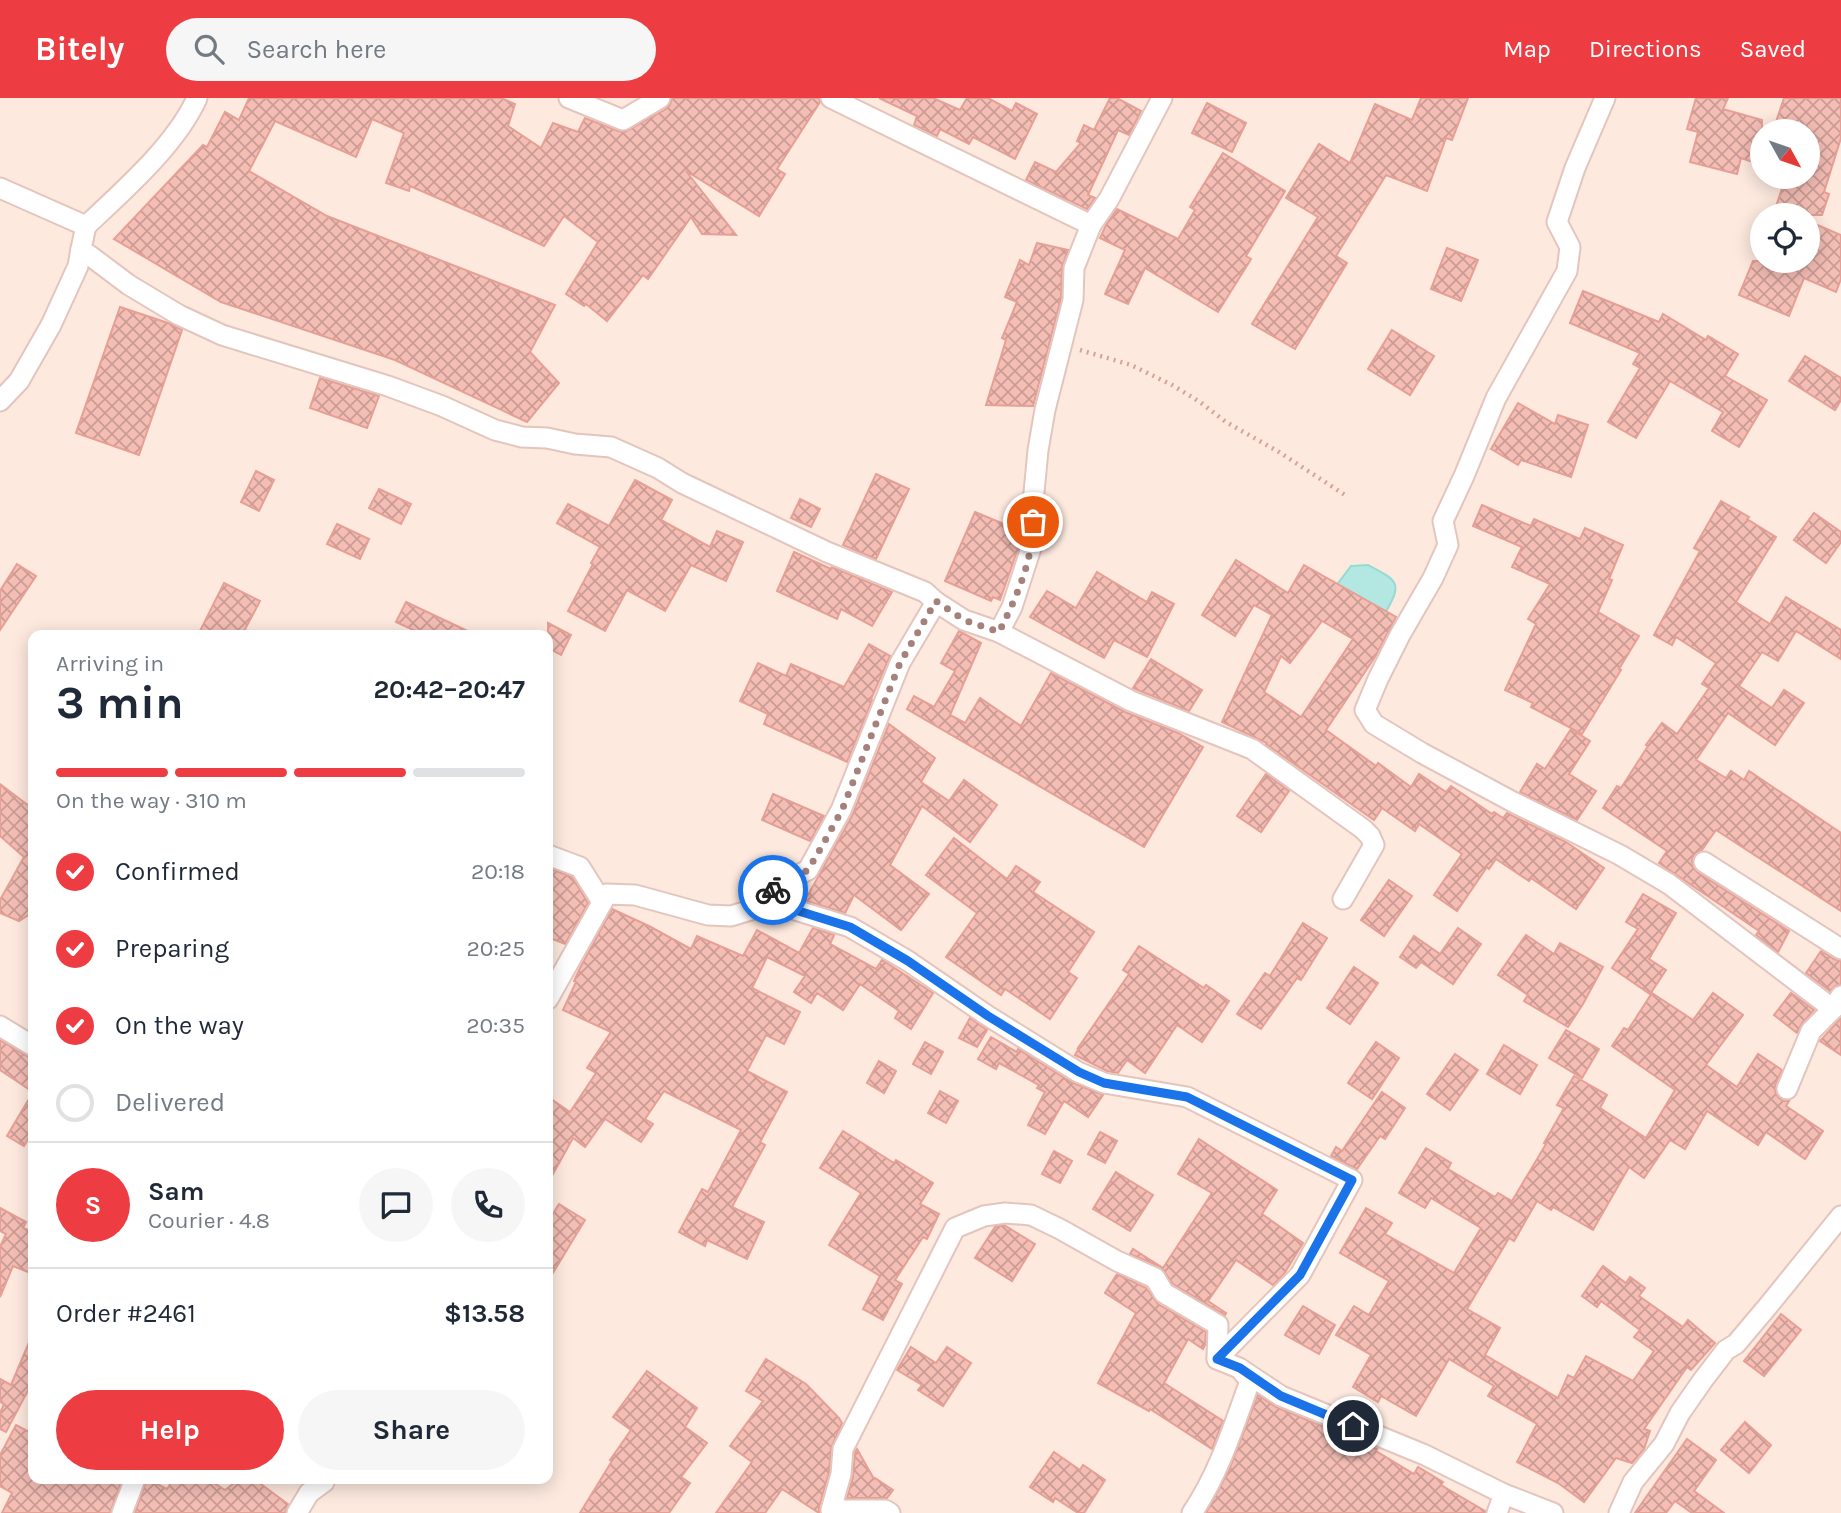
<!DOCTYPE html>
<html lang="en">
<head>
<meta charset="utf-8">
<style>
	body { margin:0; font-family:Karla,sans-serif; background:#f6f6f7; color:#1f2937; height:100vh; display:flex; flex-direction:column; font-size:26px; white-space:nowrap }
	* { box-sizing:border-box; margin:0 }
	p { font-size:23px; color:#747a83 }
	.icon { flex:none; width:38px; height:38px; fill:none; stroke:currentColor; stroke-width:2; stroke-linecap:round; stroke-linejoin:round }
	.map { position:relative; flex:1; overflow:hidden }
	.panel { position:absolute; left:28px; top:532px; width:525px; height:854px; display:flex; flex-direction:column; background:#fff; border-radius:14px; box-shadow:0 4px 18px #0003 }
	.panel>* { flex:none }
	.needle { width:46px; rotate:130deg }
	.controls { position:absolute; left:1750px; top:21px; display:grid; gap:14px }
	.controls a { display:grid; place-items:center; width:70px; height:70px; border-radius:50%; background:#fff; box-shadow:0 4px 18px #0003; font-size:35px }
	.pin { position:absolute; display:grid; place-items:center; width:60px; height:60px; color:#fff; margin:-30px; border:4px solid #fff; border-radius:50%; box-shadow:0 2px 7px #0007 }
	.courier { position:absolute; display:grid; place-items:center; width:70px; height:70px; margin:-35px; border:5px solid #1a73e8; border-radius:50%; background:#fff; color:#222; box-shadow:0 2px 9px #0007 }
	.headline em { font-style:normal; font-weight:700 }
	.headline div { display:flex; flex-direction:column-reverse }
	.headline { display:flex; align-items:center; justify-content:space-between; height:119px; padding:0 28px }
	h1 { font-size:46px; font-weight:700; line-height:52px }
	.bar { display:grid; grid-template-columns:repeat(4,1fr); gap:10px 7px; align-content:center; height:84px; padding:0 28px }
	.bar i { height:9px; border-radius:5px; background:#e0e1e3 }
	.bar .on { background:#ed3d42 }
	.bar p { grid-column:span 4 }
	.line { display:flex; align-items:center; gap:18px; padding:0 28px; border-top:2px solid #e0e1e3 }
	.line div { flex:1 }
	.round { display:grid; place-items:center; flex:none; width:74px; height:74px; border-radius:37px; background:#f6f6f7 }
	ol { padding:0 28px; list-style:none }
	li { display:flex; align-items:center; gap:21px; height:77px }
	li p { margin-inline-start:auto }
	li .icon { padding:7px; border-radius:50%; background:#ed3d42; color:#fff; stroke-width:4 }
	li:last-child { color:#747a83 }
	li i { width:38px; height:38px; border:4px solid #e0e1e3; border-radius:50% }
	.action { display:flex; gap:14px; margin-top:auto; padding:14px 28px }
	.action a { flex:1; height:80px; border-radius:42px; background:#ed3d42; color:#fff; font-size:28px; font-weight:700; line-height:80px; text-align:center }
	.action a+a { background:#f6f6f7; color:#1f2937 }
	header { display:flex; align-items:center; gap:42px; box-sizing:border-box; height:98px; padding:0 35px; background:#ed3d42; color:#fff }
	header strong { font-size:33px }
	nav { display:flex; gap:38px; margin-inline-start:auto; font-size:24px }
	.search { width:490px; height:63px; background:#f6f6f7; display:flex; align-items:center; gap:18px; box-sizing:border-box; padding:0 24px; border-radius:38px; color:#747a83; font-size:26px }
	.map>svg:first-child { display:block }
</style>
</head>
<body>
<header>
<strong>Bitely</strong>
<div class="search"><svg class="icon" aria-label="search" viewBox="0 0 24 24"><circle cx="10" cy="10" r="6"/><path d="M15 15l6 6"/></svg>Search here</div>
<nav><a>Map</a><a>Directions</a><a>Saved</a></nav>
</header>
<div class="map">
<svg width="1841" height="1415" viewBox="0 0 1841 1415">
	<defs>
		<pattern id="building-cross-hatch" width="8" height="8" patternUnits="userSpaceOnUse" patternTransform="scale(1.75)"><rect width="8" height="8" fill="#f4beb5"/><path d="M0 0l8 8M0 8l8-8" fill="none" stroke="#ca9c95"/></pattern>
	</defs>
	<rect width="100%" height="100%" fill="#fde9de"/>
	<path fill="#b3e7e1" stroke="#99d9d3" stroke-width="2" d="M1368 467C1399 483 1403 485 1384 517L1336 488 1351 468Z"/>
	<g fill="url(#building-cross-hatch)" stroke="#e79f95" stroke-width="2" fill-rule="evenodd">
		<polygon points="249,0 501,0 515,6 508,28 541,50 553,25 578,34 585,20 618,33 625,34 666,11 670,7 672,0 819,0 820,4 777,71 785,76 759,118 686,73 736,137 702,136 691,119 648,181 643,177 607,223 586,206 584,208 566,196 598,144 564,118 544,148 477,117 410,88 409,93 386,85 404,35 372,21 356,59 275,23 249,73 327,118 555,207 530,254 559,285 527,324 395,262 221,204 114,141 203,47 207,49 225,14 239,22"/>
		<polygon points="879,0 933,0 960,12 967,0 988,0 1012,13 1016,5 1037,16 1015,61 973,39 969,46 940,31 937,38 914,27 917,18"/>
		<polygon points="1110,0 1117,0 1141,13 1129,37 1118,32 1088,97 1095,100 1087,111 1026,82 1035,64 1056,74 1081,45 1077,43 1084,27 1094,32"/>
		<polygon points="1421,0 1468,0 1452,42 1446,40 1427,93 1386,77 1336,158 1347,165 1295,251 1252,226 1318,119 1286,100 1319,46 1350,65 1375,6 1412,22"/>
		<polygon points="1696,0 1728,0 1723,11 1762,22 1762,67 1741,60 1737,76 1690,64 1698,34 1687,31"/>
		<polygon points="1784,0 1841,0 1841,40 1824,94 1829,96 1822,117 1773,117 1786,79 1808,79 1808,33 1773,33"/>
		<polygon points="1207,5 1246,25 1232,54 1192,35"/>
		<polygon points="1223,55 1285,93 1246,158 1251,161 1218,214 1145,170 1128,206 1105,196 1125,152 1100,140 1106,127 1117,111 1178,141 1195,112 1190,109"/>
		<polygon points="1808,123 1841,137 1841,181 1836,194 1804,180 1789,218 1739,197 1753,163 1808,163"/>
		<polygon points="1037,145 1068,152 1062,169 1061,200 1033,308 986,307 1006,242 1002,240 1017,204 1005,199 1020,162 1029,167"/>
		<polygon points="1447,150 1478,162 1461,203 1431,191"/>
		<polygon points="1583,193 1659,224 1663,216 1706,242 1708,238 1738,256 1725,278 1767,302 1739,349 1712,333 1723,314 1670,283 1636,340 1608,324 1640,270 1633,266 1640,255 1570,225"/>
		<polygon points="120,209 171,226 182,232 139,357 76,335"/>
		<polygon points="1392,232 1434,258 1410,297 1368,271"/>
		<polygon points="1805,258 1841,280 1841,302 1835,312 1789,283"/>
		<polygon points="320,280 379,298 367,330 310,310"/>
		<polygon points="1518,305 1555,326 1558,317 1588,327 1571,379 1521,362 1518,367 1491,351"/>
		<polygon points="256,373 274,382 259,413 241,404"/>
		<polygon points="876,376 909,391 876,461 843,447"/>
		<polygon points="635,382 672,402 661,422 710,449 717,433 743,444 726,483 691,467 665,513 627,492 605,533 568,513 593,466 591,465 600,449 557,425 568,406 609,428"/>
		<polygon points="379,391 411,406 401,426 369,410"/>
		<polygon points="800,401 820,411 811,429 791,420"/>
		<polygon points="1721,403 1749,419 1747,421 1776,439 1736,504 1770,526 1786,499 1841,532 1841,561 1796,533 1778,563 1762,554 1739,588 1772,610 1784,592 1804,605 1775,647 1728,615 1696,662 1726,680 1731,673 1744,682 1749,673 1841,735 1841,813 1716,732 1702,752 1698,754 1693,758 1692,763 1693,769 1697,774 1789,833 1778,854 1756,837 1759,833 1659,765 1667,753 1603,710 1617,688 1621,690 1648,648 1646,647 1662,625 1677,636 1709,590 1702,586 1716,565 1676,539 1672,547 1654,537 1700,453 1694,450"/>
		<polygon points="1482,407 1531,428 1534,421 1580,441 1585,430 1623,447 1609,481 1612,482 1598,514 1639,538 1619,571 1621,572 1582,636 1531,609 1533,605 1505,592 1536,526 1528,521 1550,486 1512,469 1522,449 1473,428"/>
		<polygon points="975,414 1021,433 1021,442 1000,502 993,499 991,503 945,483"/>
		<polygon points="1814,415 1841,434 1841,444 1826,465 1794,442"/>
		<polygon points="337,426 369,441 360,461 327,446"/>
		<polygon points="794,454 831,471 832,469 892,494 872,528 841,511 837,521 777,493"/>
		<path d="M1236 462 1288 495 1304 467 1396 519 1375 559 1326 632 1376 668 1378 665 1411 689 1419 676 1446 694 1451 688 1492 716 1494 714 1503 720 1507 715 1566 744 1604 770 1576 811 1531 780 1529 783 1496 761 1489 771 1487 769 1457 813 1434 797 1462 756 1419 726 1415 733 1382 710 1374 722 1266 646 1267 645 1222 624 1272 517 1254 507 1235 538 1202 517ZM1322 523 1353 541 1301 619 1264 594 1281 558 1290 565Z"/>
		<polygon points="17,466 36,478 0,532 0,493"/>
		<polygon points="1097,474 1147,504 1152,494 1174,506 1147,559 1114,542 1104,560 1030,519 1047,493 1076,510"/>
		<polygon points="224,485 260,503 242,537 198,537"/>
		<polygon points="406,504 476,537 424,537 396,524"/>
		<polygon points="548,525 571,537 561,557 548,550"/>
		<polygon points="959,533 981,545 950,617 965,625 980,600 1021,628 1051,575 1125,614 1178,635 1203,649 1144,749 907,611 914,598 934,609 955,573 941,565"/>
		<polygon points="869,546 890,558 871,601 872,602 847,664 764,626 768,616 740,603 758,565 786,578 791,566 844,589"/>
		<polygon points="1151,561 1202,592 1189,613 1133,590"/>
		<polygon points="889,626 935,660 921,684 949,703 964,682 997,707 970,744 922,708 890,767 929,796 901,832 854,797 845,815 788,797 797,791 808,797 852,718"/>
		<polygon points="1571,631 1590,643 1569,676 1596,693 1577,722 1520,694 1537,666 1545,671"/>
		<polygon points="1266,676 1289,693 1261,734 1237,718"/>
		<polygon points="0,686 33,711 33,814 19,823 0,815 0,802 24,759 0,738"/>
		<polygon points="773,696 824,718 810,743 762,722"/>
		<polygon points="954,740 1007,781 1016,768 1040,784 1033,794 1094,834 1068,874 1077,880 1050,921 1005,891 1001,897 946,859 977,815 926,777"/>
		<polygon points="548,770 572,779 588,805 565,846 548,839"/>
		<polygon points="1389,782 1412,798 1384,838 1361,822"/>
		<polygon points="1643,796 1676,815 1649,861 1666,872 1650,896 1612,870 1638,831 1626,824"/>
		<polygon points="612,811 649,828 691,851 697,838 743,858 757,832 799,855 813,830 834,837 830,846 876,871 882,862 933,895 911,931 895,920 899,913 860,886 843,912 817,895 811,905 794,894 805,878 767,859 752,890 800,914 784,946 766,937 747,973 787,994 760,1044 765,1047 732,1109 764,1124 747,1161 707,1142 705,1148 679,1134 702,1091 708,1094 741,1032 664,993 645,1021 653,1026 641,1044 605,1021 585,1049 573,1040 548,1085 548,999 570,1014 596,975 587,970 611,934 563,912 576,884 574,883 580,870"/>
		<polygon points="1303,825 1327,840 1301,882 1297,880 1261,931 1237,916 1265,875 1270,878"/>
		<polygon points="1458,830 1481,846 1453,886 1421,864 1416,870 1400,859 1414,838 1440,856"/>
		<polygon points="1526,837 1554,856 1560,845 1603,869 1583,906 1568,929 1524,903 1528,897 1498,877"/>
		<polygon points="1139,848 1204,890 1206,887 1229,903 1202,944 1177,927 1145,975 1127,962 1118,975 1107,973 1075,957 1079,950 1078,950 1129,876 1123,872"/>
		<polygon points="1821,853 1834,861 1841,863 1841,886 1835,888 1830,893 1806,875"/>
		<polygon points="1354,869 1378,885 1350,926 1327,910"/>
		<polygon points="1652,895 1693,922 1713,895 1743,917 1706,967 1737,989 1758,956 1782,972 1775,987 1775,993 1778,999 1783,1003 1789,1003 1786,1008 1823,1033 1805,1061 1766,1034 1758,1047 1707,1013 1685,1051 1670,1042 1644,1080 1629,1069 1593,1132 1553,1109 1551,1112 1537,1103 1514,1143 1509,1140 1467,1211 1500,1230 1485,1257 1558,1300 1568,1277 1574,1280 1586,1258 1633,1283 1654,1253 1634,1239 1640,1232 1601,1203 1597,1209 1582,1198 1603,1168 1626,1185 1630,1179 1645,1190 1639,1198 1683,1229 1688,1222 1715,1245 1691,1272 1687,1269 1644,1331 1650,1333 1644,1351 1632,1365 1616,1360 1584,1404 1558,1385 1517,1364 1537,1326 1488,1298 1494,1288 1449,1261 1416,1318 1381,1298 1378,1304 1353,1289 1371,1257 1336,1237 1354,1208 1369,1217 1389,1183 1340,1155 1366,1110 1392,1125 1385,1136 1454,1175 1481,1130 1431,1100 1425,1110 1399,1095 1426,1050 1451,1065 1448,1071 1495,1099 1498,1095 1512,1103 1546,1046 1544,1045 1564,1010 1557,1007 1574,978 1607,997 1600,1010 1646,1040 1675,992 1612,948 1624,930 1628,932"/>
		<polygon points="1791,895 1814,912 1802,925 1797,935 1774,917"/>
		<polygon points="970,920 987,932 977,949 959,940"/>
		<polygon points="1841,920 1841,957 1820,943"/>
		<polygon points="1566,932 1599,951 1582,980 1549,960"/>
		<polygon points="991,939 1017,954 1018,951 1073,985 1103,997 1088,1019 1064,1003 1045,1036 1028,1027 1045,994 1037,990 1039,987 999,965 996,971 978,961"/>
		<polygon points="0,942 27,958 33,960 33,1032 24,1048 7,1038 33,994 0,972"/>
		<polygon points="925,944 943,954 931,976 913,966"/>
		<polygon points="1376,944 1399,960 1372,1001 1348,985"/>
		<polygon points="1504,947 1537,967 1520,996 1487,976"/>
		<polygon points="1455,956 1478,972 1450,1012 1427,996"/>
		<polygon points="879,963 896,973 884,995 867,985"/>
		<polygon points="940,993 958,1003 946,1025 928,1015"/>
		<polygon points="1382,994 1405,1010 1385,1041 1380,1038 1357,1071 1331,1058 1336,1049 1342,1053"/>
		<polygon points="843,1033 894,1065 896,1062 933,1085 920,1106 939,1116 927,1141 923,1139 895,1182 902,1186 883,1222 863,1211 880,1178 829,1147 861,1095 820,1070"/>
		<polygon points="1100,1034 1117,1043 1105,1065 1088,1056"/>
		<polygon points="1199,1041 1277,1092 1262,1116 1303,1145 1284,1176 1273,1187 1236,1162 1208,1203 1226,1215 1225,1217 1173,1186 1161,1169 1130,1156 1133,1151 1163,1170 1212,1095 1178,1076"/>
		<polygon points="1054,1053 1072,1063 1060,1085 1042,1076"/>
		<polygon points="1116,1074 1153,1097 1130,1133 1093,1111"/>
		<polygon points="559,1106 585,1122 548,1183 548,1124"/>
		<polygon points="0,1110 26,1124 23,1130 33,1134 33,1176 13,1168 0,1199 0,1149 6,1136 0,1133"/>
		<polygon points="1004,1127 1035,1146 1012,1183 975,1160 995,1129"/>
		<polygon points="1117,1176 1146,1190 1158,1206 1206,1234 1205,1247 1203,1251 1188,1241 1164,1285 1223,1323 1212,1351 1150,1311 1149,1313 1098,1285 1136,1215 1105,1195"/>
		<polygon points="1303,1208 1335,1227 1319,1256 1285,1237"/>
		<polygon points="1781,1216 1801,1232 1764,1278 1744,1263"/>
		<polygon points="33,1235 33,1283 6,1334 0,1331 0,1315 4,1306 0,1304 0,1281 11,1287"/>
		<polygon points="911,1249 936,1265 947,1249 971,1265 943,1308 918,1292 922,1287 897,1272"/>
		<polygon points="766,1261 806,1286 839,1320 842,1325 831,1350 829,1374 819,1409 819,1415 782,1391 765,1415 716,1415 752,1364 730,1348 763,1303 746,1293"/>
		<polygon points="647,1273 697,1310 685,1329 707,1345 681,1379 690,1385 669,1415 580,1415 612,1363 610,1362 631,1332 613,1319"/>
		<polygon points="1258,1297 1276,1309 1377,1351 1376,1353 1414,1376 1418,1369 1443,1384 1441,1387 1485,1413 1485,1415 1206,1415 1229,1372"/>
		<polygon points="1745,1324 1771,1347 1749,1375 1721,1352"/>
		<polygon points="16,1327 33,1336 33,1381 122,1381 110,1415 2,1415 12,1395 0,1388 0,1357"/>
		<polygon points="1687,1341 1716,1362 1694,1393 1724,1415 1692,1415 1675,1403 1666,1415 1635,1415"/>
		<polygon points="857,1351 874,1381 875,1380 893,1392 887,1400 847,1400 853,1379 855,1354"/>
		<polygon points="1054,1354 1080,1372 1083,1367 1105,1382 1084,1415 1078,1415 1055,1400 1053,1404 1030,1389"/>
		<polygon points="147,1381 167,1391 174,1381 208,1381 225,1392 239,1381 254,1381 288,1406 285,1415 135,1415"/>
	</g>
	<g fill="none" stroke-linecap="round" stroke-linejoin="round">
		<g stroke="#e3c5bd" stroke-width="23">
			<g id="street">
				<polyline points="569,0 623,22 660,0"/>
				<polyline points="1605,0 1575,70 1557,124 1570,149 1567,173 1496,300 1464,378 1443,423 1448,447 1433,480 1400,537 1378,581 1365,612 1374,626 1422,655 1513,704 1620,757 1669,786 1833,911 1841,898"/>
				<path d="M0 90 86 128C123 93 176 47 197 0"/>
				<polyline points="1091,127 1109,101 1162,0"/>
				<polyline points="86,128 81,151 129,187 179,217 222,237 388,288 442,308 495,332 522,339 547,340 575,346 611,349 658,370 682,385 827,454 925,494 936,504"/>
				<polyline points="0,303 19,283 51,227 78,168 81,151"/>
				<polyline points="999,534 1131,603 1252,651 1363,731 1370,738 1374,747 1343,801"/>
				<polyline points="548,757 580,769 602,804"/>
				<polyline points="1704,764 1841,851"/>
				<polyline points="760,801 850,829 908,863 988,918 1078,974 1104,985 1187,999 1352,1082 1300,1177 1217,1261 1239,1270 1281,1298 1425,1357 1504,1396 1553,1415"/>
				<polyline points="548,901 607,796 635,797 708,817 731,818 754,811 760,801 792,780 808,772 841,712 900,565 936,504 964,522 999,534 1012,509 1033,444 1033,405 1038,352 1045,312 1073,202 1074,170 1091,127 831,0"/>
				<polyline points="0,928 33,948"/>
				<polyline points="1787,991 1811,933 1833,911"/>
				<polyline points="122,1415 135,1381"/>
				<polyline points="297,1415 309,1395 324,1384 323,1381"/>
				<polyline points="890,1415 885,1412 831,1412 841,1376 843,1351 955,1130 984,1118 1005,1115 1031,1117 1060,1131 1117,1163 1155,1180 1164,1195 1218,1227 1217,1261"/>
				<path d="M1192 1415C1219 1375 1234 1327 1250 1283L1240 1271"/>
				<polyline points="1497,1415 1504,1396"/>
				<polyline points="1619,1415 1633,1384 1664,1346 1680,1315 1703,1282 1726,1252 1736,1246 1768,1208 1841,1118"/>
			</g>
		</g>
		<polyline stroke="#d8a199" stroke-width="4.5" stroke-dasharray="2 5" stroke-linecap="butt" points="1080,252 1131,267 1172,287 1200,304 1226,324 1279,354 1345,397"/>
		<use href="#street" stroke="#fff" stroke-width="19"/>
	</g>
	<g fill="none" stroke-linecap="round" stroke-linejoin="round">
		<path stroke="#a4827b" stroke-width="7" stroke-dasharray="0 12.6" d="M773 792 808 772 818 755 842 712 900 565 936 503 964 522 999 534C1016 500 1033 463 1033 424"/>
		<polyline stroke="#1a73e8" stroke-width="9" points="773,792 760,801 850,829 908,863 988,918 1079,974 1104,985 1187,999 1352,1082 1300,1177 1217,1261 1240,1270 1281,1298 1353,1328"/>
	</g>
</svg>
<div class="controls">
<a><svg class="needle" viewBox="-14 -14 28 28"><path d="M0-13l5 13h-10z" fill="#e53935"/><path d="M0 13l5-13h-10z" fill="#747a83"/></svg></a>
<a><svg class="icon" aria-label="locate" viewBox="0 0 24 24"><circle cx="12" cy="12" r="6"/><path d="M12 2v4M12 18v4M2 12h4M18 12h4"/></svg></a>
</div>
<div class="pin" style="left:1033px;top:424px;background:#ea580c"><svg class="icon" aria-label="bag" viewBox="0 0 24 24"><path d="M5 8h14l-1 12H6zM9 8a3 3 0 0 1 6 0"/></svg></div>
<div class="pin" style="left:1353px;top:1328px;background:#1f2937"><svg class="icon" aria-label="home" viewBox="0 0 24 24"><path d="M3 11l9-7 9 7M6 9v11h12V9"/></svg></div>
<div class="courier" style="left:773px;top:792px"><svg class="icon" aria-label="bike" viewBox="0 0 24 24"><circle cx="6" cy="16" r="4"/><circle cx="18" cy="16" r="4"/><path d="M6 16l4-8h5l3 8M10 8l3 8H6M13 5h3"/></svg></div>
<section class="panel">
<div class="headline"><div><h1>3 min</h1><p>Arriving in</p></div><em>20:42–20:47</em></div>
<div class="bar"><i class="on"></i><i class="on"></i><i class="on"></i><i></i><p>On the way · 310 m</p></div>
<ol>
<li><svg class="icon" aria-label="check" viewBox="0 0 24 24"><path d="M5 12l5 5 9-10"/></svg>Confirmed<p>20:18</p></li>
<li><svg class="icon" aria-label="check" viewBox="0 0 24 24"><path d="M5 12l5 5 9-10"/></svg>Preparing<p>20:25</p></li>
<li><svg class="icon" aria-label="check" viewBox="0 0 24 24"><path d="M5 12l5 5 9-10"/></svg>On the way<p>20:35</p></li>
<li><i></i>Delivered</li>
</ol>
<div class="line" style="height:126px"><b class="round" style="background:#ed3d42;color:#fff">S</b><div><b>Sam</b><p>Courier · 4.8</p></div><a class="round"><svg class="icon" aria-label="chat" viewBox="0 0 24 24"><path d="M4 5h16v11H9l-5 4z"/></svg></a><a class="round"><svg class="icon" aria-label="phone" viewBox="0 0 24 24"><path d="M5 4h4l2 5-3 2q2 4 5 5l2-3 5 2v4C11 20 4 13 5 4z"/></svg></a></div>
<div class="line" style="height:91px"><div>Order #2461</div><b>$13.58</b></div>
<div class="action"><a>Help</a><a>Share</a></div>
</section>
</div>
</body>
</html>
